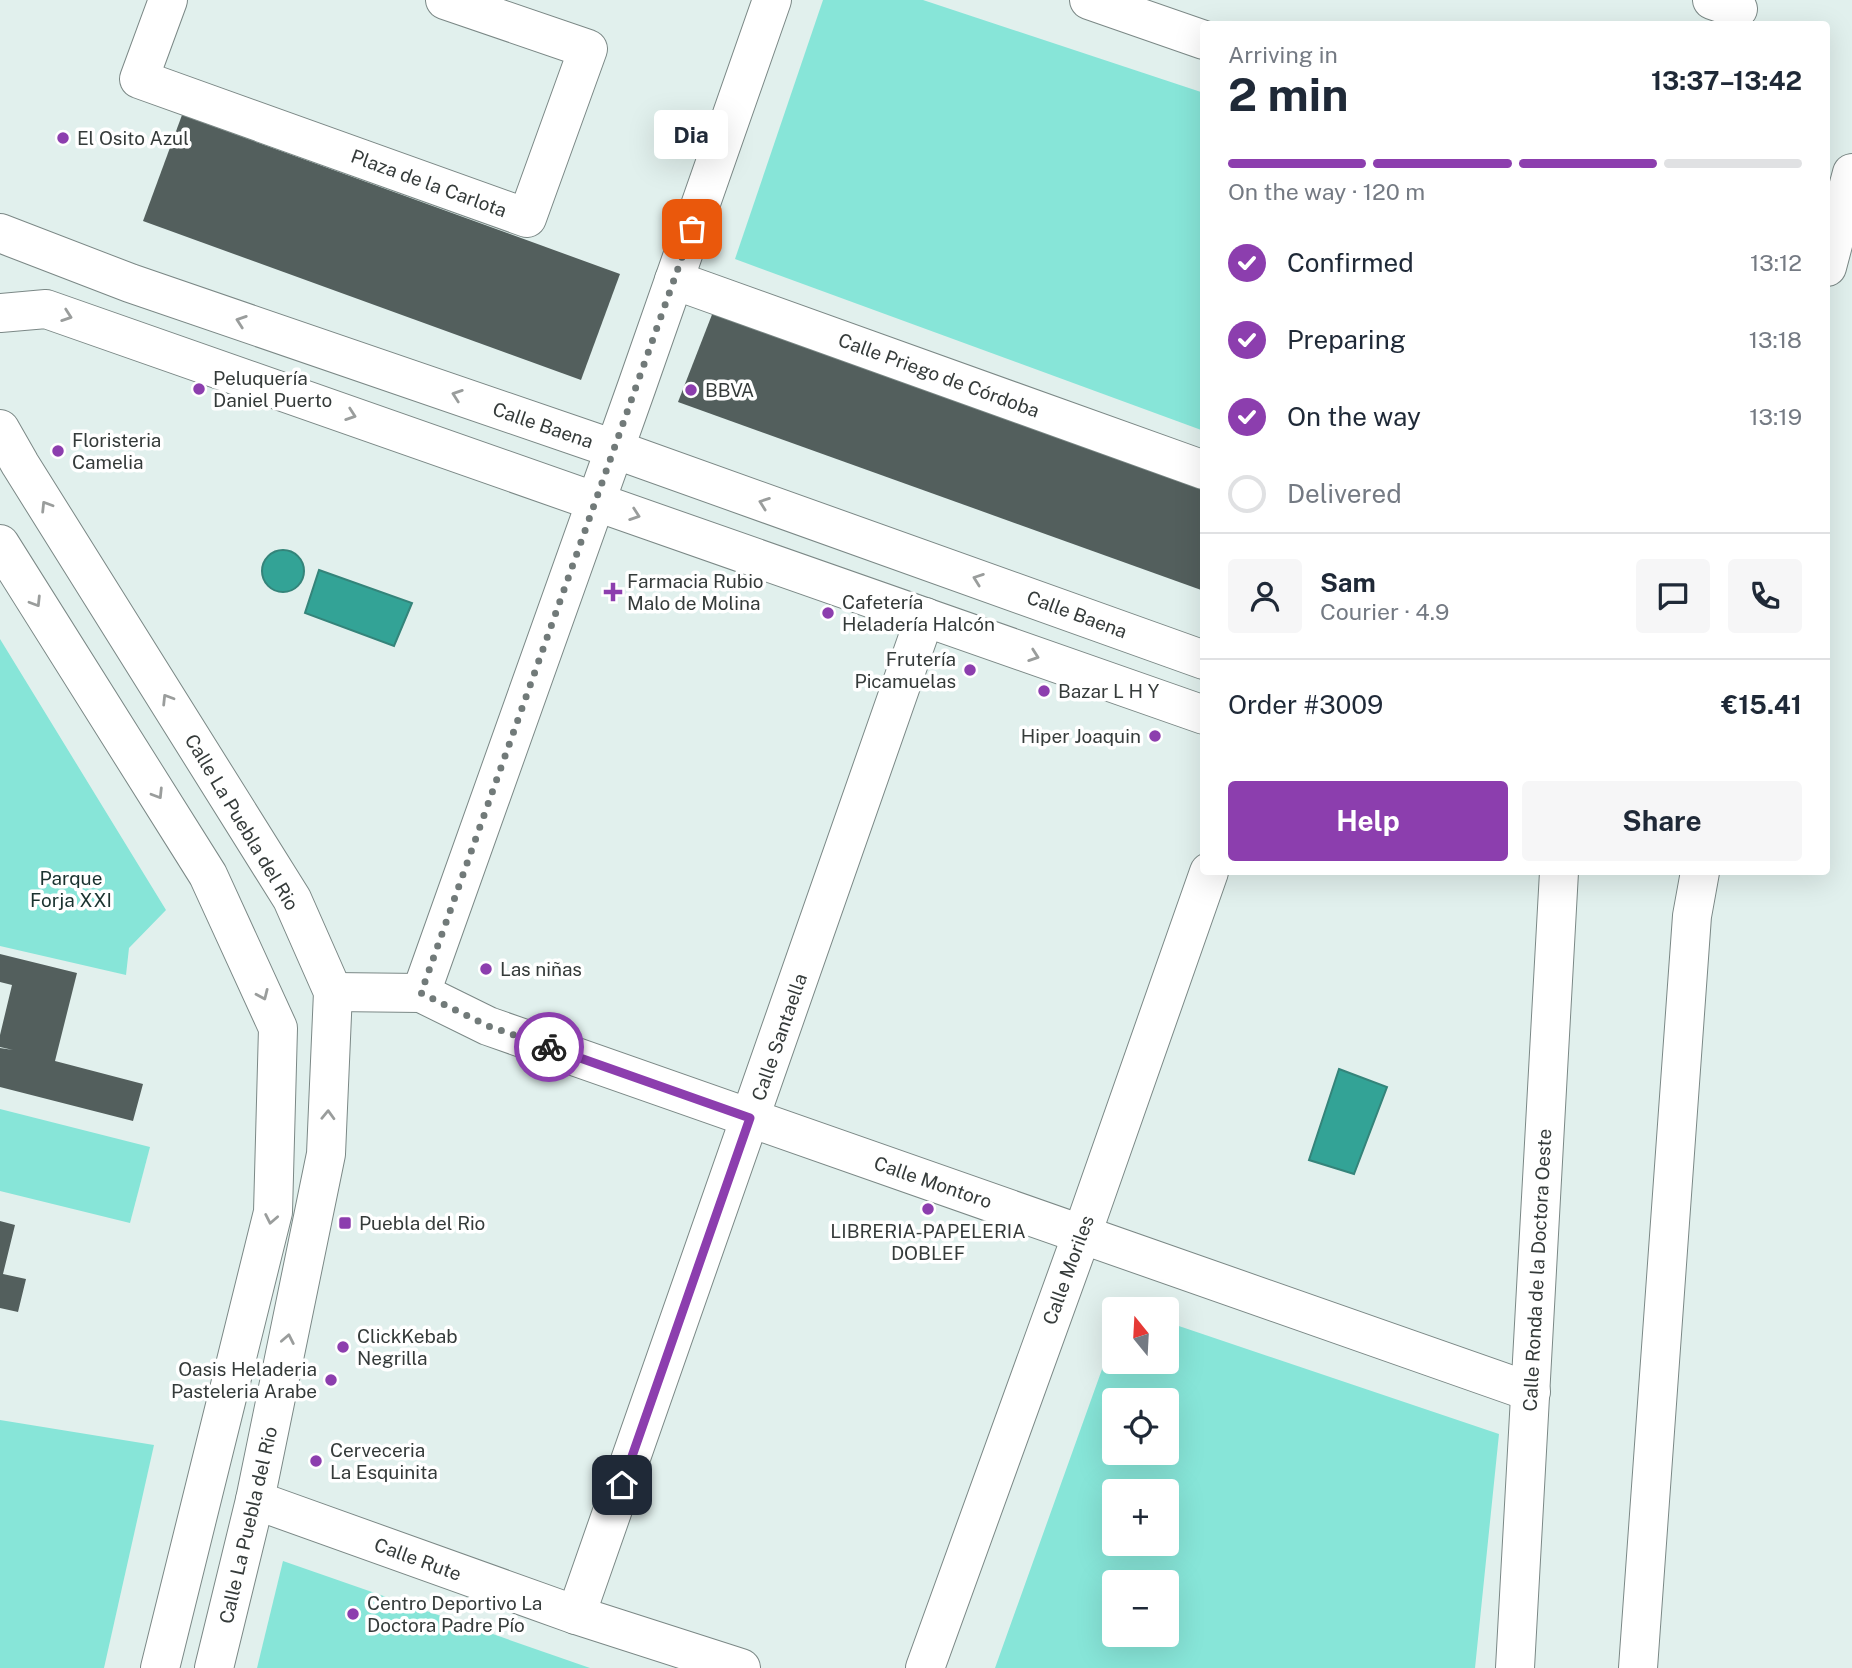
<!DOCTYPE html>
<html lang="en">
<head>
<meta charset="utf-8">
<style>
	body { margin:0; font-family:"Public Sans",sans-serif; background:#f6f6f7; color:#1f2937; height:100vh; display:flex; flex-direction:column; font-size:26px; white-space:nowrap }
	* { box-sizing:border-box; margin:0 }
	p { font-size:23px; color:#747a83 }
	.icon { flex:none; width:38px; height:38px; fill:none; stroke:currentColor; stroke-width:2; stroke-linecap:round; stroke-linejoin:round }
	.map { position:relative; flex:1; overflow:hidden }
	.side { position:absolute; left:1200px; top:21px; width:630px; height:854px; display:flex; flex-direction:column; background:#fff; border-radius:7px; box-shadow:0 7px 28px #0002 }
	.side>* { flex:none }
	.needle { width:46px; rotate:342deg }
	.tools { position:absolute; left:1102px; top:1297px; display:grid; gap:14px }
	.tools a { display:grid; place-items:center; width:77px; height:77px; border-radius:7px; background:#fff; box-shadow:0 7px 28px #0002; font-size:35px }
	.pin { position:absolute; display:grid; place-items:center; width:60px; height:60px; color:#fff; margin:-30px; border-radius:14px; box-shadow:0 4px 10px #0006 }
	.courier { position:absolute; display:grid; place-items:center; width:70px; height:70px; margin:-35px; border:5px solid #8c3eae; border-radius:50%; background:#fff; color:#222; box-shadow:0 2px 9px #0007 }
	.bubble { position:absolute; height:49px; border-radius:7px; background:#fff; box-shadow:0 7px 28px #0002; font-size:23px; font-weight:700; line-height:49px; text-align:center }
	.summary em { font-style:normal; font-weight:700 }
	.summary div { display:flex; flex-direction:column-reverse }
	.summary { display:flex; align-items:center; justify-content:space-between; height:119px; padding:0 28px }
	h1 { font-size:46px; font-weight:700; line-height:52px }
	.bar { display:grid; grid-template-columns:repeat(4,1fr); gap:10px 7px; align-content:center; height:84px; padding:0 28px }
	.bar i { height:9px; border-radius:5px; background:#e0e1e3 }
	.bar .selected { background:#8c3eae }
	.bar p { grid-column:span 4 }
	.line { display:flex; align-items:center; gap:18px; padding:0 28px; border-top:2px solid #e0e1e3 }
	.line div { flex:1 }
	.round { display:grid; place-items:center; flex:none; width:74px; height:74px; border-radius:7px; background:#f6f6f7 }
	ol { padding:0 28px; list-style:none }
	li { display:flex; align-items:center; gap:21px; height:77px }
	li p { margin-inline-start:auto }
	li .icon { padding:7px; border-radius:50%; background:#8c3eae; color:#fff; stroke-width:4 }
	li:last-child { color:#747a83 }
	li i { width:38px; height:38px; border:4px solid #e0e1e3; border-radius:50% }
	.action { display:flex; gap:14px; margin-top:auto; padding:14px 28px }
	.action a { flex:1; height:80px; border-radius:7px; background:#8c3eae; color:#fff; font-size:28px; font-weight:700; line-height:80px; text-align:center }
	.action a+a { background:#f6f6f7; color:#1f2937 }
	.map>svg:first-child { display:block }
</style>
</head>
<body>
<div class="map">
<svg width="1852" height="1668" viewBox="0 0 1852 1668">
	<rect width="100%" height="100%" fill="#e1f0ed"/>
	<g fill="#87e5d8" fill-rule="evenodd">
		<polygon points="823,0 923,0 1204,93 1204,431 735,259"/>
		<polygon points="0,639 166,910 129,948 126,975 0,946"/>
		<polygon points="0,1109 150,1147 130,1223 0,1191"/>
		<path d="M1167 1322 1499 1434 1475 1668H995L1115 1333V1362H1167ZM1115 1400H1167V1452H1115ZM1167 1491V1544H1115V1491ZM1167 1582V1634H1115V1582Z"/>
		<polygon points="0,1420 154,1445 104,1668 0,1668"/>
		<polygon points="283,1561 590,1668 257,1668"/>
	</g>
	<g fill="#33a396" stroke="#34847a" stroke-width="2">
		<circle cx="283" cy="571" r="21"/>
		<polygon points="319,570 412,603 394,646 305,613"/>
		<polygon points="1339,1069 1387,1087 1354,1174 1309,1160"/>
	</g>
	<g fill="#535f5d">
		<polygon points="182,115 620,274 581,380 143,221"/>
		<polygon points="713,312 1204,486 1204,591 678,402"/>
		<polygon points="0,954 77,973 55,1061 143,1084 133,1121 0,1087 0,1048 13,1050 0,1047 0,1035 12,985 0,982"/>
		<polygon points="0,1221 15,1225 3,1274 26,1279 18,1312 0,1308"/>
	</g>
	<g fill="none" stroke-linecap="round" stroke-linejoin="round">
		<g stroke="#7b8886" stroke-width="40">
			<g id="minor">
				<polyline points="168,0 139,79 527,218 588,49 445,0"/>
				<polyline points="1089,0 1204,40"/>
				<polyline points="1712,0 1738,9"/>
				<polyline points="0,233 130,283 614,449 1204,660"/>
				<polyline points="1827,267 1852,173"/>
				<polyline points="674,280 1204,470"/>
				<polyline points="0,313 46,309 1204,715"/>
				<polyline points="0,429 20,464 292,899 333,992 326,1154 255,1500 214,1668"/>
				<polyline points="0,544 208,875 278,1028 273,1212 160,1668"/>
				<polyline points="333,992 421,993 488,1026 1531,1392"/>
				<polyline points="421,993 637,386 772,0"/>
				<polyline points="255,1500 576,1615 741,1668"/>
				<polyline points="576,1615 925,617"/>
				<polyline points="925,1668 1082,1234 1209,872"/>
				<polyline points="1515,1668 1559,872"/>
				<polyline points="1638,1668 1692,916 1700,872"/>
			</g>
		</g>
		<use href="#minor" stroke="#fff" stroke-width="38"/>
	</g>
	<defs><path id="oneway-chevron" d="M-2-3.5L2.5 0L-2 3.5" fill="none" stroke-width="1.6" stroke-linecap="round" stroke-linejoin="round" transform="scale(1.75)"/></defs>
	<g stroke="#9a9d9c">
		<use href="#oneway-chevron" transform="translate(67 316) rotate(19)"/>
		<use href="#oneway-chevron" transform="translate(241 321) rotate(-161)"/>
		<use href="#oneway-chevron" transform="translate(457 395) rotate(-161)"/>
		<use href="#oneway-chevron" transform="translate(351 415) rotate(19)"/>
		<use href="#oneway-chevron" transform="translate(764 503) rotate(-160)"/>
		<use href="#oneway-chevron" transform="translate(46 506) rotate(-122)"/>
		<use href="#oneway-chevron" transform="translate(635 515) rotate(19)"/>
		<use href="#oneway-chevron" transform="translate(978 579) rotate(-160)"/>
		<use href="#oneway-chevron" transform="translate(36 602) rotate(58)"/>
		<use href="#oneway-chevron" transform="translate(1034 656) rotate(19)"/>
		<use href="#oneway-chevron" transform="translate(167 699) rotate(-122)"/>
		<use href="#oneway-chevron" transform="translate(158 794) rotate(58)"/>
		<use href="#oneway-chevron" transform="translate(263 995) rotate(66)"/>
		<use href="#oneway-chevron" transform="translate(328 1115) rotate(-88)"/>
		<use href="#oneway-chevron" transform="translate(271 1219) rotate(101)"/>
		<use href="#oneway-chevron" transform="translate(288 1339) rotate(-79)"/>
	</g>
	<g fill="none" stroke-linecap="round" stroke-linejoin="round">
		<polyline stroke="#717a79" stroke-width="7" stroke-dasharray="0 12.6" points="549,1047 488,1026 421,993 692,229"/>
		<polyline stroke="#8c3eae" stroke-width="9" points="549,1047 750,1118 622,1485"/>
	</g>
	<g fill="#8c3eae" stroke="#fff" stroke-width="2.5">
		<circle cx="63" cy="138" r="7"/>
		<circle cx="199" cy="389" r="7"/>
		<circle cx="691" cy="390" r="7"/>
		<circle cx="58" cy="451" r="7"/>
		<path d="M609.5 581.5h7v7h7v7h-7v7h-7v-7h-7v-7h7z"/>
		<circle cx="828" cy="613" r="7"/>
		<circle cx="970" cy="670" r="7"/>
		<circle cx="1044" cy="691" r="7"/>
		<circle cx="1155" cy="736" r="7"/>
		<circle cx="486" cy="969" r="7"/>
		<circle cx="928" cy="1209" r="7"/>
		<rect x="338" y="1216" width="14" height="14" rx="3.5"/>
		<circle cx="343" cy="1347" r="7"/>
		<circle cx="331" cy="1380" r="7"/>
		<circle cx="316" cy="1461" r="7"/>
		<circle cx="353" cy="1614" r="7"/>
	</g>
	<g text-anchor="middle" stroke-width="7" stroke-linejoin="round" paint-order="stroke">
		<g font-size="19" fill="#353b3a" stroke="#fff" text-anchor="start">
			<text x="77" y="145">El Osito Azul</text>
			<text x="213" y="385">Peluquería<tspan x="213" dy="22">Daniel Puerto</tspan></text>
			<text x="705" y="397">BBVA</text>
			<text x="72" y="447">Floristeria<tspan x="72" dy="22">Camelia</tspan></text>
			<text x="627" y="588">Farmacia Rubio<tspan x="627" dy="22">Malo de Molina</tspan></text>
			<text x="842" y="609">Cafetería<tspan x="842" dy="22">Heladería Halcón</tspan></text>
			<text x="956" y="666" text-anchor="end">Frutería<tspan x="956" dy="22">Picamuelas</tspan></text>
			<text x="1058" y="698">Bazar L H Y</text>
			<text x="1141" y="743" text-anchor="end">Hiper Joaquin</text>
			<text x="500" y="976">Las niñas</text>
			<text x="359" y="1230">Puebla del Rio</text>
			<text x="928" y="1238" text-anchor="middle">LIBRERIA-PAPELERIA<tspan x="928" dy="22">DOBLEF</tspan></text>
			<text x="357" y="1343">ClickKebab<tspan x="357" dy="22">Negrilla</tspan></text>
			<text x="317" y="1376" text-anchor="end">Oasis Heladeria<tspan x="317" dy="22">Pasteleria Arabe</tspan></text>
			<text x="330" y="1457">Cerveceria<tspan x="330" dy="22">La Esquinita</tspan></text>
			<text x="367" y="1610">Centro Deportivo La<tspan x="367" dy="22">Doctora Padre Pío</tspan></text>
		</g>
		<g font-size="19" fill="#353b3a" stroke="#fff">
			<text transform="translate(429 183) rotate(20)" y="7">Plaza de la Carlota</text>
			<text transform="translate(939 375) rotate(20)" y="7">Calle Priego de Córdoba</text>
			<text transform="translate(543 425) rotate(19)" y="7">Calle Baena</text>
			<text transform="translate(1077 614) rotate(20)" y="7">Calle Baena</text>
			<text transform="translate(242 822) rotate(59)" y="7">Calle La Puebla del Rio</text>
			<text transform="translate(779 1037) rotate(-71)" y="7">Calle Santaella</text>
			<text transform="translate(933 1182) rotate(19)" y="7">Calle Montoro</text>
			<text transform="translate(1068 1270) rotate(-70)" y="7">Calle Moriles</text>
			<text transform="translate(1537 1270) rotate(-87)" y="7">Calle Ronda de la Doctora Oeste</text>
			<text transform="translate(248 1525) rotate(-77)" y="7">Calle La Puebla del Rio</text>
			<text transform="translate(418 1559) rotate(20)" y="7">Calle Rute</text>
		</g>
		<g font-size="19" fill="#1a322f" stroke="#fff">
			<text x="71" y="885">Parque<tspan x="71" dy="22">Forja XXI</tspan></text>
		</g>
	</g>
</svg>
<div class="tools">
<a><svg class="needle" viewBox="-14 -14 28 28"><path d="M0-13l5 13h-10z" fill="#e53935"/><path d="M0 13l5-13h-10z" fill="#747a83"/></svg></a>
<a><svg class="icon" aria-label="locate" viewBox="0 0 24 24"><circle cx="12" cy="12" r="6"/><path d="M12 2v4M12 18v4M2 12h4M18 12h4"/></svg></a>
<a>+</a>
<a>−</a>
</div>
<div class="pin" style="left:692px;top:229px;background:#ea580c"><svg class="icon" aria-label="bag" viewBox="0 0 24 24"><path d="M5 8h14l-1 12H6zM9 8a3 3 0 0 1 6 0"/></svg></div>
<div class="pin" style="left:622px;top:1485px;background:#1f2937"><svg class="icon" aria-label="home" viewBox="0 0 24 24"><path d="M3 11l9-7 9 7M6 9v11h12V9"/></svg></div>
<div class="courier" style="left:549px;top:1047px"><svg class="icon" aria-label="bike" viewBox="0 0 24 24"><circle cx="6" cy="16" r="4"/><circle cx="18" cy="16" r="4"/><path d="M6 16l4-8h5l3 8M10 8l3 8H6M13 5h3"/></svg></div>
<div class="bubble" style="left:654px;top:110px;width:74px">Dia</div>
<section class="side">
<div class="summary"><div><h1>2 min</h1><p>Arriving in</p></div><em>13:37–13:42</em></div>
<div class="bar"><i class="selected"></i><i class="selected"></i><i class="selected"></i><i></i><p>On the way · 120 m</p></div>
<ol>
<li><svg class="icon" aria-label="check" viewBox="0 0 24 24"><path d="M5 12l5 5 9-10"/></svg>Confirmed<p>13:12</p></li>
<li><svg class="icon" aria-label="check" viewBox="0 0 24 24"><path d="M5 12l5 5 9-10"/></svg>Preparing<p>13:18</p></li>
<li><svg class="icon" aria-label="check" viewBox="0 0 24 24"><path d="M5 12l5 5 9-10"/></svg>On the way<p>13:19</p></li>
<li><i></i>Delivered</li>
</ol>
<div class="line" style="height:126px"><a class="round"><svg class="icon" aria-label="person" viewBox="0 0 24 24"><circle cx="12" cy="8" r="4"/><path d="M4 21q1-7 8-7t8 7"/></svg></a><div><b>Sam</b><p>Courier · 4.9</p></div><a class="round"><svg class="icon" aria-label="chat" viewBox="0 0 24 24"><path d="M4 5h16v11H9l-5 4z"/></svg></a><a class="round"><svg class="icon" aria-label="phone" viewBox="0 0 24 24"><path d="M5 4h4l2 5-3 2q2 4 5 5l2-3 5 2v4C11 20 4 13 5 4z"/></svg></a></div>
<div class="line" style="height:91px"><div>Order #3009</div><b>€15.41</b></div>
<div class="action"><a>Help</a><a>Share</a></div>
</section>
</div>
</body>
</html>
